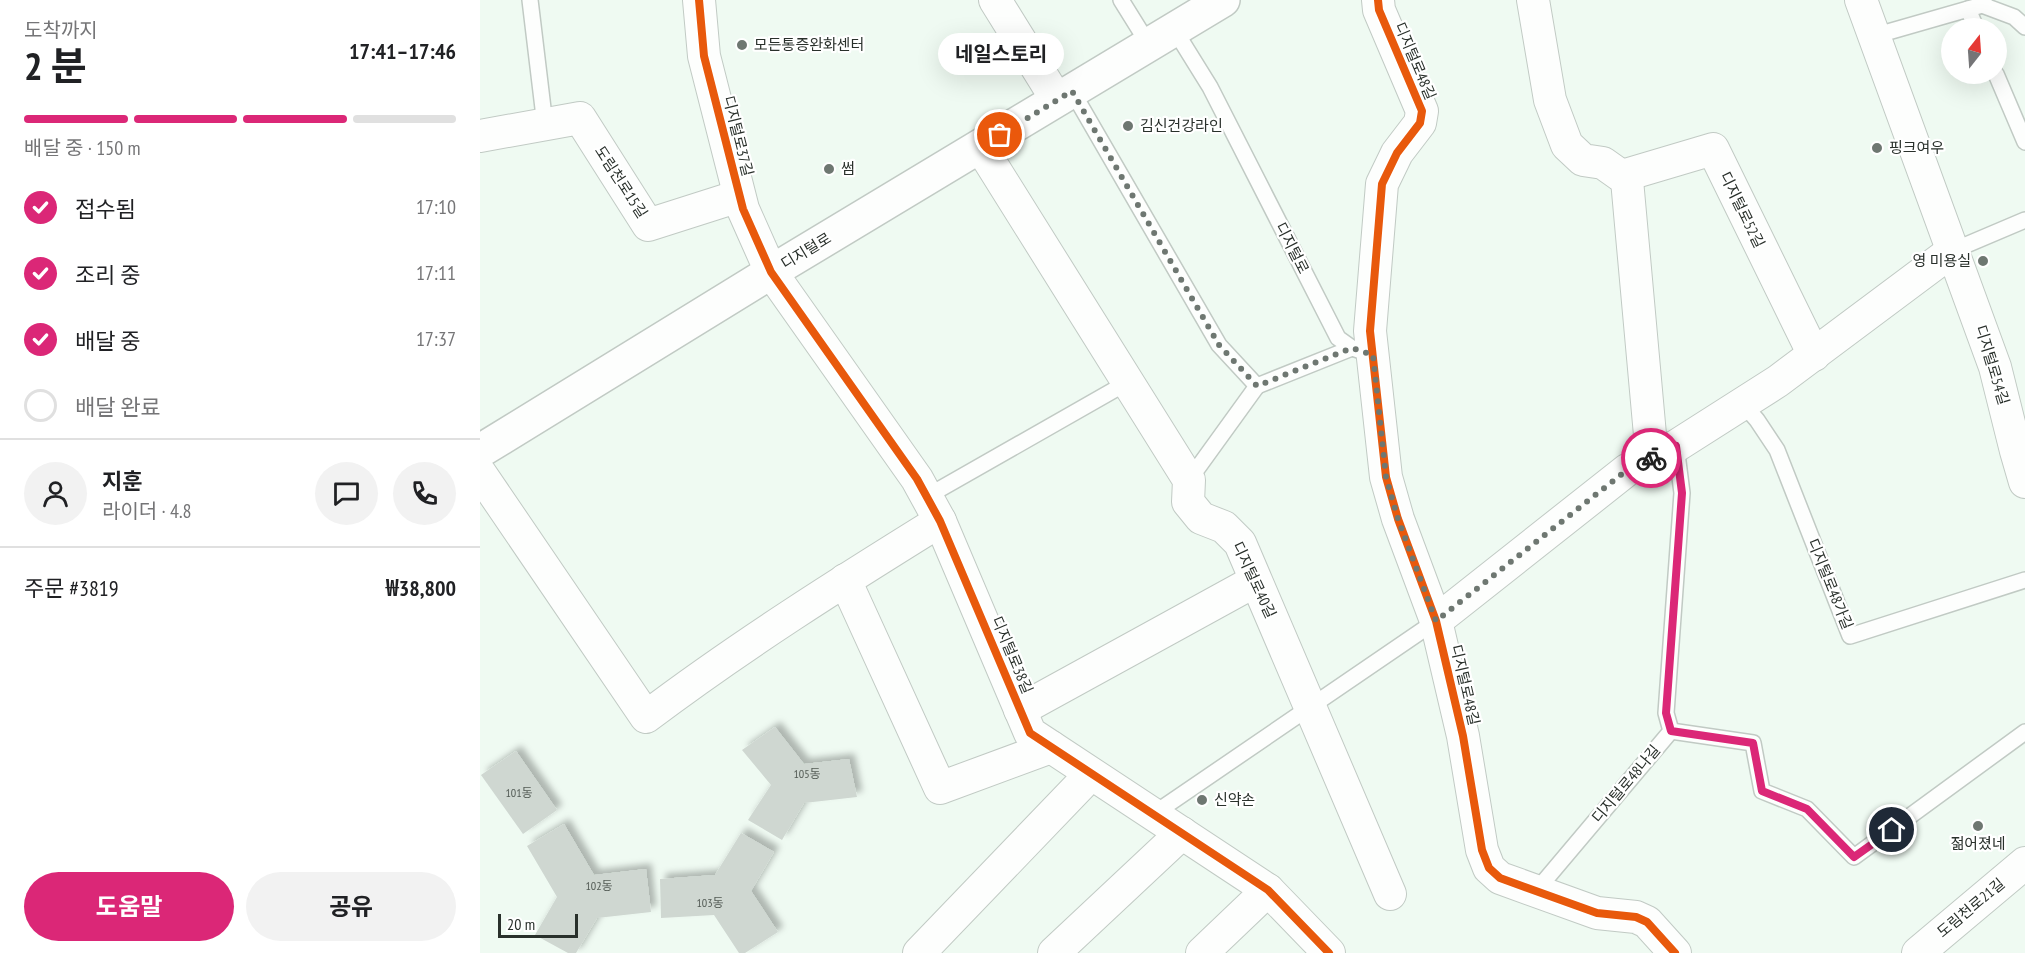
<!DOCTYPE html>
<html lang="ko">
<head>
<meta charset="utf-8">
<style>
	body { margin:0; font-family:"PT Sans Narrow","Noto Sans KR",sans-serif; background:#f2f2f2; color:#202124; height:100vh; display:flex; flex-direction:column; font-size:22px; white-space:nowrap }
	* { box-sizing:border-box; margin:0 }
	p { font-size:20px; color:#757577 }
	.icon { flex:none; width:33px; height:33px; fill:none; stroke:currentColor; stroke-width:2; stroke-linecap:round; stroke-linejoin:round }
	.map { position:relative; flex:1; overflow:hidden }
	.details { display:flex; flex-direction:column; background:#fff; width:480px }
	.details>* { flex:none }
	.needle { width:39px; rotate:17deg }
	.tools { position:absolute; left:1461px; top:18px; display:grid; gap:12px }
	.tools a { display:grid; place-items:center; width:66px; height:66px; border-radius:50%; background:#fff; box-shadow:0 6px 24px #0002; font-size:30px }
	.scale { position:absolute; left:18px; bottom:15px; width:80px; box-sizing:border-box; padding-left:6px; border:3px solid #29302b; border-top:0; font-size:16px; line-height:21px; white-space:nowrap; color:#29302b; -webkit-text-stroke:4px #fff; paint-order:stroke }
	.pin { position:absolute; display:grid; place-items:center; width:51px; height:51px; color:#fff; margin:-26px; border:3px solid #fff; border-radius:50%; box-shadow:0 2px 6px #0007 }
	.courier { position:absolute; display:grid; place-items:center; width:60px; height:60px; margin:-30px; border:4px solid #db2777; border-radius:50%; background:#fff; color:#222; box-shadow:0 2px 8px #0007 }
	.bubble { position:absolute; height:42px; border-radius:21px; background:#fff; box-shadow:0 6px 24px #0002; font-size:20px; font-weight:700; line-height:42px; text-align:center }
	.head em { font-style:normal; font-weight:700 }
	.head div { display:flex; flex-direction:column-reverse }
	.head { display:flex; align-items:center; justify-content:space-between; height:102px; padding:0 24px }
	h1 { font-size:39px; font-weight:700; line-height:45px }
	.bar { display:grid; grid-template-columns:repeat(4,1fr); gap:9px 6px; align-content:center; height:72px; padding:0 24px }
	.bar i { height:8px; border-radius:4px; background:#e0e0e0 }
	.bar .active { background:#db2777 }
	.bar p { grid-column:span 4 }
	.line { display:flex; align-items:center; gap:15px; padding:0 24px; border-top:2px solid #e0e0e0 }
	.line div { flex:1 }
	.round { display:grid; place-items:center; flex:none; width:63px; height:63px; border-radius:32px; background:#f2f2f2 }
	ol { padding:0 24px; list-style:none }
	li { display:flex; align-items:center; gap:18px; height:66px }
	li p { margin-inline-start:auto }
	li .icon { padding:6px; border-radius:50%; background:#db2777; color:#fff; stroke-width:4 }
	li:last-child { color:#757577 }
	li i { width:33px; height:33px; border:3px solid #e0e0e0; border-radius:50% }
	.cta { display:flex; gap:12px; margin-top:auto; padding:12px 24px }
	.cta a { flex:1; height:69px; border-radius:36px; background:#db2777; color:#fff; font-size:24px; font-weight:700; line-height:69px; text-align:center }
	.cta a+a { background:#f2f2f2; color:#202124 }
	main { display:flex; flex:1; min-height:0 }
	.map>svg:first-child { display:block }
</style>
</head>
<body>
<main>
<section class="details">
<div class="head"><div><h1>2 분</h1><p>도착까지</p></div><em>17:41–17:46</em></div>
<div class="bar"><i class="active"></i><i class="active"></i><i class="active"></i><i></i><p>배달 중 · 150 m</p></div>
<ol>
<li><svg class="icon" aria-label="check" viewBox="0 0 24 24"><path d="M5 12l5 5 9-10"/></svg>접수됨<p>17:10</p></li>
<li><svg class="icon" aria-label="check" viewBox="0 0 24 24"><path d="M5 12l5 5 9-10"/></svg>조리 중<p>17:11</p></li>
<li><svg class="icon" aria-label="check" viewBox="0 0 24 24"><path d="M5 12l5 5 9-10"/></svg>배달 중<p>17:37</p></li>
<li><i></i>배달 완료</li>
</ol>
<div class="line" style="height:108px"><a class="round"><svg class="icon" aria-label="person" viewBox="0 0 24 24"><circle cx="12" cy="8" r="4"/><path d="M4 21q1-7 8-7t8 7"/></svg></a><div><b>지훈</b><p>라이더 · 4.8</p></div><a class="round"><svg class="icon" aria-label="chat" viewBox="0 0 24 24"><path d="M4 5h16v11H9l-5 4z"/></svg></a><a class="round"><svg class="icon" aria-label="phone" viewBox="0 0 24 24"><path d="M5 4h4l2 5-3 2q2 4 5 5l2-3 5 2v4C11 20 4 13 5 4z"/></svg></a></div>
<div class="line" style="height:78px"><div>주문 #3819</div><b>₩38,800</b></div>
<div class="cta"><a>도움말</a><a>공유</a></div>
</section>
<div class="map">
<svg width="1545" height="953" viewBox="0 0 1545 953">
	<defs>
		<filter id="shadow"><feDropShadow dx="5.5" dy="-5.5" stdDeviation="3" flood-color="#0004"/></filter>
	</defs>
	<rect width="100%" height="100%" fill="#effaf2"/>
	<g fill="#cfd7d1" filter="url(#shadow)">
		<polygon points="295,727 324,764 369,759 377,797 324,803 302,840 268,820 291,785 262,750"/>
		<polygon points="36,751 77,810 43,834 1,775"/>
		<polygon points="84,824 114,875 166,869 171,912 117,918 96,953 88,953 55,935 77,897 47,846"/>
		<polygon points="261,833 294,852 271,891 298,932 265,953 259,953 234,915 181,918 180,879 235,875"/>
	</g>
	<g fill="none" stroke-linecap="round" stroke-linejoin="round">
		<g stroke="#c1cac4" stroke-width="18">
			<g id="lane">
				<polyline points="50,0 65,125"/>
				<polyline points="641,0 669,45"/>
				<polyline points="1502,5 1534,17 1545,27"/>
				<polyline points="1488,9 1496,28"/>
				<polyline points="694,29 730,87 858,338 872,348 893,355"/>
				<polyline points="1394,36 1502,5 1504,0"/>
				<polyline points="1516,74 1545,142"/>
				<polyline points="592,91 739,345 777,386"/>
				<polyline points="1472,251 1545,220"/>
				<polyline points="777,386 872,348"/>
				<polyline points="1263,404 1277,420 1297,450 1370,636 1545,580"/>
				<polyline points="709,480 777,386"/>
				<polyline points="446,497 648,382"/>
				<polyline points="1191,731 1273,743 1282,791 1327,809 1374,857 1545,732"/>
				<polyline points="675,815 678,811 956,621"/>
				<polyline points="1056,891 1191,731 1186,713 1202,493 1196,446"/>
			</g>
		</g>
		<g stroke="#c1cac4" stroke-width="34">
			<g id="street">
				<polyline points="219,0 224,56 263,209 291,272 437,479 460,521 550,733 788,890 849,953"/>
				<polyline points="515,0 577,100"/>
				<polyline points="898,0 899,10 942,111 940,123 917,153 902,184 890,331 906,477 918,519 956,621 983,736 1002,850 1009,868 1020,878 1117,913 1156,917 1167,922 1195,953"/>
				<polyline points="1053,0 1070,100 1087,145 1103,160 1123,163 1147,180 1172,457"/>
				<polyline points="1381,0 1515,367 1536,451 1545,482"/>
				<polyline points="0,136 100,118 168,225 259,196"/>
				<polyline points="500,146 709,480 708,502 721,518 744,527 760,543 910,894"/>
				<polyline points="1142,176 1233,149 1334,355"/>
				<path d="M0 473 166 717C260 646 360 583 460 521"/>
				<polyline points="365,580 460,788 571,747"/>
				<polyline points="956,621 1147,470 1196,446 1298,381 1472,251"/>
				<polyline points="540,710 775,581"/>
				<polyline points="439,953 611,774"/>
				<polyline points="574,953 702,833"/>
				<polyline points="722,953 788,890"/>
				<polyline points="1438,953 1545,863"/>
			</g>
		</g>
		<g stroke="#c1cac4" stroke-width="36">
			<polyline id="secondary" points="0,451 291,272 743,0"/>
		</g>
		<use href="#lane" stroke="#fdfefd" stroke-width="15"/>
		<use href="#street" stroke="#fdfefd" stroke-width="32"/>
		<use href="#secondary" stroke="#fdfefd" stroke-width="33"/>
		<g stroke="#fff" stroke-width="11">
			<g id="cycleway">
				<polyline points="219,0 224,56 263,209 291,272 437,479 460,521 550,733 788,890 849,953"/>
				<polyline points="898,0 899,10 942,111 940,123 917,153 902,184 890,331 906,477 918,519 956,621 983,736 1002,850 1009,868 1020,878 1117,913 1156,917 1167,922 1195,953"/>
			</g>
		</g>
		<use href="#cycleway" stroke="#e8590c" stroke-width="8"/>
	</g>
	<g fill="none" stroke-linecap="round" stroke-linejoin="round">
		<polyline stroke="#6e7771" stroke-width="6" stroke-dasharray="0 10.8" points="520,135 592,91 739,345 777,386 872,348 893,355 906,477 918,519 956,621 1147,470 1171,458"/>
		<polyline stroke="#db2777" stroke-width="8" points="1171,458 1196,446 1202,493 1186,713 1191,731 1273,743 1282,791 1327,809 1374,857 1412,830"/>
	</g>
	<g fill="#6e7771" stroke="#fff" stroke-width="2">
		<circle cx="262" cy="45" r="6"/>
		<circle cx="648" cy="126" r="6"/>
		<circle cx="1397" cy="148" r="6"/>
		<circle cx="349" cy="169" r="6"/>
		<circle cx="1503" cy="261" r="6"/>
		<circle cx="722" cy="800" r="6"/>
		<circle cx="1498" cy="826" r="6"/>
	</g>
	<g text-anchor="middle" stroke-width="4.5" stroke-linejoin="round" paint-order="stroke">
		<g font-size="12" fill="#525a54">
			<text x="327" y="778">105동</text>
			<text x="39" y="797">101동</text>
			<text x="119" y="890">102동</text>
			<text x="230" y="907">103동</text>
		</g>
		<g font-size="15" fill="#29302b" stroke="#fff" text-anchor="start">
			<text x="274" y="50">모든통증완화센터</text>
			<text x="660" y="131">김신건강라인</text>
			<text x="1409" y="153">핑크여우</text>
			<text x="361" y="174">썸</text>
			<text x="1491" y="266" text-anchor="end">영 미용실</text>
			<text x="734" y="805">신약손</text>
			<text x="1498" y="849" text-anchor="middle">젊어졌네</text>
		</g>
		<g font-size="15" fill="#29302b" stroke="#fff">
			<text transform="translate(935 61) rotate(67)" y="5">디지털로48길</text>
			<text transform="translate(258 136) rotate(76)" y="5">디지털로37길</text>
			<text transform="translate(141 182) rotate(57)" y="5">도림천로15길</text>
			<text transform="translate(1262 210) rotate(64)" y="5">디지털로52길</text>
			<text transform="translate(812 248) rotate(63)" y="5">디지털로</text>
			<text transform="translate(326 251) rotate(-31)" y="5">디지털로</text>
			<text transform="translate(1512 365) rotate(73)" y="5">디지털로54길</text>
			<text transform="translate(774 580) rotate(65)" y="5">디지털로40길</text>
			<text transform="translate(1350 584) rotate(68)" y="5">디지털로48가길</text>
			<text transform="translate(532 655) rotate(67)" y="5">디지털로38길</text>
			<text transform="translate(985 685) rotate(77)" y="5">디지털로48길</text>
			<text transform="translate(1146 784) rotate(-50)" y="5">디지털로48나길</text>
			<text transform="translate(1491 908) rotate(-40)" y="5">도림천로21길</text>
		</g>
	</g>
</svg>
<div class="tools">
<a><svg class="needle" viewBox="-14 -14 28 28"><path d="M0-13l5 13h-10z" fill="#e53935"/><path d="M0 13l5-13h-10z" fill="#757577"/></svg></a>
</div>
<div class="scale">20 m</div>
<div class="pin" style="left:520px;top:135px;background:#ea580c"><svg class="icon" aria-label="bag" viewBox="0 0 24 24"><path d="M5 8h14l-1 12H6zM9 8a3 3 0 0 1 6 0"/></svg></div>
<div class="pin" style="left:1412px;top:830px;background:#1f2937"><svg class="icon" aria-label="home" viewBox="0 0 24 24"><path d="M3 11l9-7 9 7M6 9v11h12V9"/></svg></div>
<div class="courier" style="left:1171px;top:458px"><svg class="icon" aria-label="bike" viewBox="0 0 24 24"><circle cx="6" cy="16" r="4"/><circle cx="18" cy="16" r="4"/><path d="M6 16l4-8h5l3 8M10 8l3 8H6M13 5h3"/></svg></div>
<div class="bubble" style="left:458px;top:33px;width:126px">네일스토리</div>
</div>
</main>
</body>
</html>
